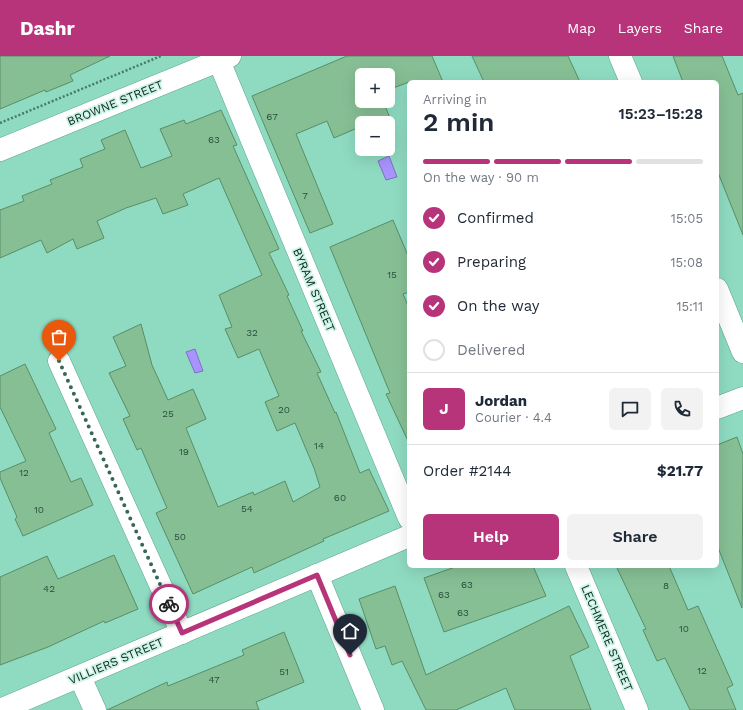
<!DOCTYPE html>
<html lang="en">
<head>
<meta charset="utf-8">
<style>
	body { margin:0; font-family:"Work Sans",sans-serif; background:#f2f2f3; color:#1f2937; height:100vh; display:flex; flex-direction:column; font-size:15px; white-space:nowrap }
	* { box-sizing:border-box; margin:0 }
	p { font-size:13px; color:#747a83 }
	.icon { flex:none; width:22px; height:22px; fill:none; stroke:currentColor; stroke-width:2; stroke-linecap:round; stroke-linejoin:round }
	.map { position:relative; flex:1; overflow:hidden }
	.panel { position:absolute; left:407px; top:24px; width:312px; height:488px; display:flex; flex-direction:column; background:#fff; border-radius:6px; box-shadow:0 4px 16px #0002 }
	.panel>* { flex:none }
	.tools { position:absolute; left:355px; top:12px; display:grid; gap:8px }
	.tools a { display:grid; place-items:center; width:40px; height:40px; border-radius:6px; background:#fff; box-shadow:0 4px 16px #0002; font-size:20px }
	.pin { position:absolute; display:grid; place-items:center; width:34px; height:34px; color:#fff; margin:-41px -17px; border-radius:50% 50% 50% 0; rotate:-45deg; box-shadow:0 0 4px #0007 }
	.pin .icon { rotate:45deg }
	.courier { position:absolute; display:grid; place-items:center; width:40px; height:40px; margin:-20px; border:3px solid #b7347b; border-radius:50%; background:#fff; color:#222; box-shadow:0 1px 5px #0007 }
	.summary em { font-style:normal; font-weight:600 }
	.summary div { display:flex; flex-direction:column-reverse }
	.summary { display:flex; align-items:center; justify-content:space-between; height:68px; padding:0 16px }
	h1 { font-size:26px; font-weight:600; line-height:30px }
	.bar { display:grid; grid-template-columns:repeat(4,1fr); gap:6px 4px; align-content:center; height:48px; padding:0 16px }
	.bar i { height:5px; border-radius:3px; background:#e0e1e3 }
	.bar .selected { background:#b7347b }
	.bar p { grid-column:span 4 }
	.line { display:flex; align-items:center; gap:10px; padding:0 16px; border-top:1px solid #e0e1e3 }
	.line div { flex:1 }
	.round { display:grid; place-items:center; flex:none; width:42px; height:42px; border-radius:6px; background:#f2f2f3 }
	ol { padding:0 16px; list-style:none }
	li { display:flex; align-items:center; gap:12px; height:44px }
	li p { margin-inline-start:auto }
	li .icon { padding:4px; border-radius:50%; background:#b7347b; color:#fff; stroke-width:4 }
	li:last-child { color:#747a83 }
	li i { width:22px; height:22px; border:2px solid #e0e1e3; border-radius:50% }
	.button { display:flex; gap:8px; margin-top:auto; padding:8px 16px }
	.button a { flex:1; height:46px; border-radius:6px; background:#b7347b; color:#fff; font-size:16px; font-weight:600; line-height:46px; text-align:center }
	.button a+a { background:#f2f2f3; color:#1f2937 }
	header { display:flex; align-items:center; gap:24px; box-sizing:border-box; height:56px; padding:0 20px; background:#b7347b; color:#fff }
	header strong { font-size:19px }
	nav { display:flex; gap:22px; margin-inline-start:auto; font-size:14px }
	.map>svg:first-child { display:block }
</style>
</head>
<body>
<header>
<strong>Dashr</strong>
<nav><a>Map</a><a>Layers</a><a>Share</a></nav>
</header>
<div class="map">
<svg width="743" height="654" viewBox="0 0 743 654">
	<rect width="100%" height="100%" fill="#8fdbc2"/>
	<g fill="#a993ff" stroke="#7973bc">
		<polygon points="389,100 397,121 386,124 378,105"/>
		<polygon points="195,293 203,315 195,317 186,296"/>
	</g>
	<g fill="#87bf95" stroke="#588e66">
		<polygon points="0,0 110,0 70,19 73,25 46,36 45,34 0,53"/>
		<polygon points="347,0 432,0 443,26 409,26 388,34 388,19 362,19 362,45 383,45 392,67 362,67 362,70 334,82 327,65 296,78 333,168 310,177 252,40"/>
		<polygon points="472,0 568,0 580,26 484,26"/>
		<polygon points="673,0 722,0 738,39 743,37 743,179 717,114 717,26 683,26"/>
		<polygon points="221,54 237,89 233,90 279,193 269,197 289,239 287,240 303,275 301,275 321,316 317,317 335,357 336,356 360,417 369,413 389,455 323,483 324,485 254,517 252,511 193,538 156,457 167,452 141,392 137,394 123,363 130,360 109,317 126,310 113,281 141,268 152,309 168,344 193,333 206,363 186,372 218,451 253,436 254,439 285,425 293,446 320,431 314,412 295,367 277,375 265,346 279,340 259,293 238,302 225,273 232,271 219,239 262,219 219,122 183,138 188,149 163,158 156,142 126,152 97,165 104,182 77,193 73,183 47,197 41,184 0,202 0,154 24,145 22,140 52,128 50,124 83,111 80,103 105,93 101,84 125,74 141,112 172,100 160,73 184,64 186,68"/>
		<polygon points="393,164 409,202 409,236 403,238 409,252 409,387 386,338 390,337 330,191"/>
		<polygon points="25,308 56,373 49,377 71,426 81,422 93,449 23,480 15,463 17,461 0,422 0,416 26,405 0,351 0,320"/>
		<polygon points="737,381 743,398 742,552 717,489 717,389"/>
		<polygon points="114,499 138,553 105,567 104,565 48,591 0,609 0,521 47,500 58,523"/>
		<polygon points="458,510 533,510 546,540 444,576 424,522"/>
		<polygon points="616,510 669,510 688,554 698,550 733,629 727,632 736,654 690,654 665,602 657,605 643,574 646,573"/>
		<polygon points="395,530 426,619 569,550 589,591 570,600 591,654 515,654 506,632 456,654 426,654 402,605 392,609 385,590 376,593 359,543"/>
		<polygon points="284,576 304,626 256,646 259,654 107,654 167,626 168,630 244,599 242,594"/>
	</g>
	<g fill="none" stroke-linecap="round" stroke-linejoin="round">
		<g stroke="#5aa58e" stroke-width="23">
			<g id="minor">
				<polyline points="219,5 409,462"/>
				<polyline points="0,94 230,0"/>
				<polyline points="59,305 182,577"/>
				<polyline points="717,352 743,342"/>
				<polyline points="576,510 637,654"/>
				<polyline points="317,519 373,654"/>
				<polyline points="80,621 95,654"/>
				<polyline points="0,654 409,480"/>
			</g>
		</g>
		<g stroke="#5aa58e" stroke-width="23">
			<g id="tertiary">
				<polyline points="620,0 631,26"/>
				<polyline points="717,233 743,296"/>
			</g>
		</g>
		<polyline stroke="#457a69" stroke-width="2.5" stroke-dasharray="2 2" stroke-linecap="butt" points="0,67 161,0"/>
		<use href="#minor" stroke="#fff" stroke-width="22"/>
		<use href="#tertiary" stroke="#fff" stroke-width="22"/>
	</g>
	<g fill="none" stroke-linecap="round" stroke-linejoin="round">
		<polyline stroke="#376759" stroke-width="4" stroke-dasharray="0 7.2" points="59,305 169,548"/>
		<polyline stroke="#b7347b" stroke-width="5" points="169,548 182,577 317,519 350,599"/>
	</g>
	<g text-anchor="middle" stroke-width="3.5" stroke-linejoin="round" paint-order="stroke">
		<g font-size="10" fill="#284e3d">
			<text x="272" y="64">67</text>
			<text x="214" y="87">63</text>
			<text x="305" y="143">7</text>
			<text x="392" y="222">15</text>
			<text x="252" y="280">32</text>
			<text x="284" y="357">20</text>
			<text x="168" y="361">25</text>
			<text x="319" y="393">14</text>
			<text x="184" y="399">19</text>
			<text x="24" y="420">12</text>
			<text x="340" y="445">60</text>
			<text x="247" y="456">54</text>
			<text x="39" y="457">10</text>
			<text x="180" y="484">50</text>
			<text x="467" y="532">63</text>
			<text x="666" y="533">8</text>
			<text x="49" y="536">42</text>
			<text x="444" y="542">63</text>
			<text x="463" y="560">63</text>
			<text x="684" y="576">10</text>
			<text x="702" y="618">12</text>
			<text x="284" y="619">51</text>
			<text x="214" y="627">47</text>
		</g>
		<g font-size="12" fill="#082920" stroke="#cef3e6">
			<text transform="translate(115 47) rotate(-22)" y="4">BROWNE STREET</text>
			<text transform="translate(314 234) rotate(67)" y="4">BYRAM STREET</text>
			<text transform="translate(607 582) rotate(67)" y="4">LECHMERE STREET</text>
			<text transform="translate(116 605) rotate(-23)" y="4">VILLIERS STREET</text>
		</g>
	</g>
</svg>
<div class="tools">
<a>+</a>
<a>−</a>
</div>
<div class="pin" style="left:59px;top:305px;background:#ea580c"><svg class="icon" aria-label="bag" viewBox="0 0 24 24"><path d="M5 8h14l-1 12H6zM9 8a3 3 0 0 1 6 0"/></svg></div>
<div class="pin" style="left:350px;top:599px;background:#1f2937"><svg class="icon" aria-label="home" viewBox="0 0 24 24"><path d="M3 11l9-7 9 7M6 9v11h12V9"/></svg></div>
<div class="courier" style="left:169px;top:548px"><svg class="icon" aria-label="bike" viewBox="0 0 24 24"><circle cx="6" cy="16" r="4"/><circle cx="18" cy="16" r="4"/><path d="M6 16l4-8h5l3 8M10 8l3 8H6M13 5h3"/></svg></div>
<section class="panel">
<div class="summary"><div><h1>2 min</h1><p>Arriving in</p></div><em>15:23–15:28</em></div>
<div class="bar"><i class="selected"></i><i class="selected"></i><i class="selected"></i><i></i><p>On the way · 90 m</p></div>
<ol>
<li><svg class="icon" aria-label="check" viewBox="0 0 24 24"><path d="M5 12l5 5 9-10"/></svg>Confirmed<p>15:05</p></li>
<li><svg class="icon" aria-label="check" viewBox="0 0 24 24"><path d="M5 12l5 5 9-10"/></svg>Preparing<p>15:08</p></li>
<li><svg class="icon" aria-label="check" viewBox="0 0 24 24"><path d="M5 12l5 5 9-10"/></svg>On the way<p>15:11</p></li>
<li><i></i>Delivered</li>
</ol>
<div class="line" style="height:72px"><b class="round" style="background:#b7347b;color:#fff">J</b><div><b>Jordan</b><p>Courier · 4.4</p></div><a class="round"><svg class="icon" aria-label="chat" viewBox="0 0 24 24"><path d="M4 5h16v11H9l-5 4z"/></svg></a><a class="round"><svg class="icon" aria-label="phone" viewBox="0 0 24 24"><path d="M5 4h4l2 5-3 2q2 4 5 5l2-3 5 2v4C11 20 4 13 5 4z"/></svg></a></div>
<div class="line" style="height:52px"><div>Order #2144</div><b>$21.77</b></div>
<div class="button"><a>Help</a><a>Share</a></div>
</section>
</div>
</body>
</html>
